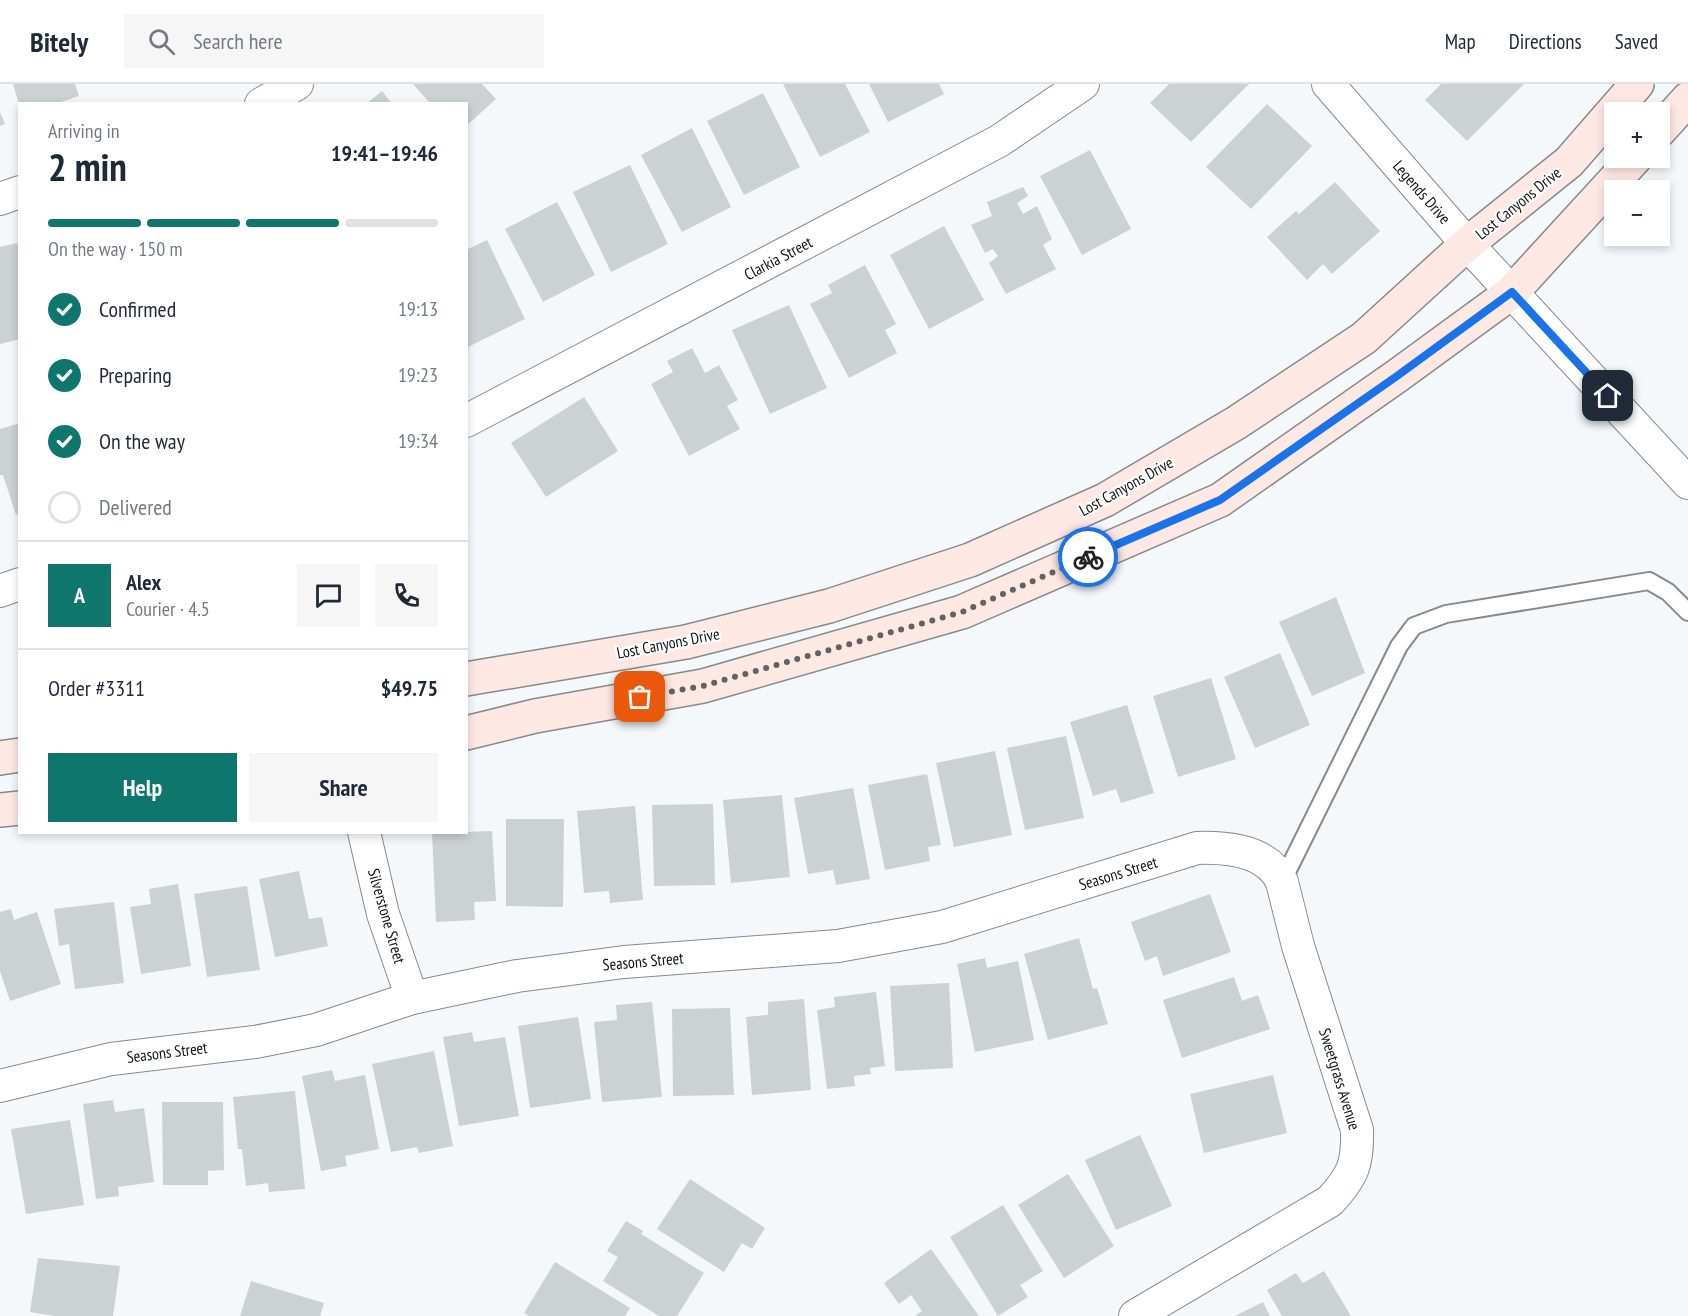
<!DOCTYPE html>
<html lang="en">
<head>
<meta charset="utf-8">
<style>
	body { margin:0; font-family:"PT Sans Narrow",sans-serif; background:#f6f6f7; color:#1f2937; height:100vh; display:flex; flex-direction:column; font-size:22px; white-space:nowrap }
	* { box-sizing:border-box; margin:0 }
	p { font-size:20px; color:#747a83 }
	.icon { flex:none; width:33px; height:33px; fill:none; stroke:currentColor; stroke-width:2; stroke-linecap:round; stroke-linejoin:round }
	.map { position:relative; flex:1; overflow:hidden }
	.details { position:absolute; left:18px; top:18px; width:450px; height:732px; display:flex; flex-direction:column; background:#fff; border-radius:0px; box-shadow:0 3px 9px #0003 }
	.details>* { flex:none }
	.buttons { position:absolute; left:1604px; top:18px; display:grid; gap:12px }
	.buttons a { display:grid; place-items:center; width:66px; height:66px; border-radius:0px; background:#fff; box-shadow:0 3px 9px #0003; font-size:30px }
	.pin { position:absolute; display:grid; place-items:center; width:51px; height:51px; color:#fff; margin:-26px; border-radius:12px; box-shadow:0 3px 9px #0006 }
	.courier { position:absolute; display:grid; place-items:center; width:60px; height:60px; margin:-30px; border:4px solid #1a73e8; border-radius:50%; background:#fff; color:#222; box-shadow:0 2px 8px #0007 }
	.summary em { font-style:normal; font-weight:600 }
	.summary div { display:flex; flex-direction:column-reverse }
	.summary { display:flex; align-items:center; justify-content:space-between; height:102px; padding:0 30px }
	h1 { font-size:39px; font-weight:600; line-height:45px }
	.bar { display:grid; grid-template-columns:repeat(4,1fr); gap:9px 6px; align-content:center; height:72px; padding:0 30px }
	.bar i { height:8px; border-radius:4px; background:#e0e1e3 }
	.bar .active { background:#0f766e }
	.bar p { grid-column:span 4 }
	.line { display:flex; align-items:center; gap:15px; padding:0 30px; border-top:2px solid #e0e1e3 }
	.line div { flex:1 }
	.round { display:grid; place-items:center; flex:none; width:63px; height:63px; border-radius:0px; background:#f6f6f7 }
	ol { padding:0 30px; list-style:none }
	li { display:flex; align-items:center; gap:18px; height:66px }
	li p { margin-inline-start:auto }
	li .icon { padding:6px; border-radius:50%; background:#0f766e; color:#fff; stroke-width:4 }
	li:last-child { color:#747a83 }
	li i { width:33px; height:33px; border:3px solid #e0e1e3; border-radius:50% }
	.action { display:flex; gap:12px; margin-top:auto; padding:12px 30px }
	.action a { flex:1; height:69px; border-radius:0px; background:#0f766e; color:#fff; font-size:24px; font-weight:600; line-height:69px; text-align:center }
	.action a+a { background:#f6f6f7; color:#1f2937 }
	header { display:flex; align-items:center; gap:36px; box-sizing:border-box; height:84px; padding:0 30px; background:#fff; border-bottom:2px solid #e0e1e3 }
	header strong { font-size:28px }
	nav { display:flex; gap:33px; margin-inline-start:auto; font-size:21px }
	.search { width:420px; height:54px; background:#f6f6f7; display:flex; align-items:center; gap:15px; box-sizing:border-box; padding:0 21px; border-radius:0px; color:#747a83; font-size:22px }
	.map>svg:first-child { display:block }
</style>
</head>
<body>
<header>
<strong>Bitely</strong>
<div class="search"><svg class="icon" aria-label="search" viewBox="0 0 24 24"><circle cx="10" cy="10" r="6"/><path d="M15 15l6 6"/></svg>Search here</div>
<nav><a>Map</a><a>Directions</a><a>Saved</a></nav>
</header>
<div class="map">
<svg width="1688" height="1232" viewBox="0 0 1688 1232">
	<rect width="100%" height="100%" fill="#f4f8fb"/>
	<g fill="#ccd1d3">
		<polygon points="13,0 75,0 79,12 55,20 19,20"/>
		<polygon points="413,0 482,0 496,15 466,42 466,20 427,20 429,18"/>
		<polygon points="783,0 845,0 870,48 820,73"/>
		<polygon points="869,0 939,0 944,10 888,38"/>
		<polygon points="1169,0 1249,0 1191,58 1150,19"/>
		<polygon points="1441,0 1524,0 1467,57 1425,16"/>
		<polygon points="382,7 392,20 366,20"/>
		<polygon points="763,9 800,83 744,111 707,37"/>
		<polygon points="1267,20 1312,62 1251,125 1206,83"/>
		<polygon points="0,28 5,40 0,42"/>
		<polygon points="692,44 731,123 682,148 641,71"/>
		<polygon points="1090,66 1131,145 1082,171 1040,92"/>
		<polygon points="630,81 668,160 611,188 573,108"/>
		<polygon points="1335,98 1380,147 1332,190 1323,180 1307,196 1267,153 1296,127 1299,130"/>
		<polygon points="1023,103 1028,112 1017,119 1023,130 1037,122 1052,155 1043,161 1056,185 1006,210 989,179 998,172 993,165 985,169 971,141 992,132 987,118"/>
		<polygon points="557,118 595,191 543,218 505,145"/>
		<polygon points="944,142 984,216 929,245 890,171"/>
		<polygon points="487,156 525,235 468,263 466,166"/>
		<polygon points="17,159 20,167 20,255 0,260 0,163"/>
		<polygon points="865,181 896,240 885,246 897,269 849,294 810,220 832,209 828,201"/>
		<polygon points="789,221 827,304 770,330 732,246"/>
		<polygon points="692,264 705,289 719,281 738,316 727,322 740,345 689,372 651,300 673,288 667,277"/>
		<polygon points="584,313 618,367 546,413 511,359"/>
		<polygon points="20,339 20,430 16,431 3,391 0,391 0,345"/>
		<polygon points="1336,513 1365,589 1312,612 1279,538"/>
		<polygon points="1280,569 1310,641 1255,664 1224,593"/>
		<polygon points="1211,594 1236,675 1178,693 1153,612"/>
		<polygon points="1127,621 1154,709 1121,719 1116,705 1093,712 1070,638"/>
		<polygon points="1066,652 1084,734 1025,746 1007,664"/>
		<polygon points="995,667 1012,751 954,763 936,679"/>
		<polygon points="927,690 941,761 928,763 930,777 885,786 868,701"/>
		<polygon points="853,704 870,795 836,801 833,786 808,790 794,714"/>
		<polygon points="782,711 790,793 731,799 723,716"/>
		<polygon points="713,720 715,801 654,802 652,721"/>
		<polygon points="635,722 643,816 610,819 609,807 584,809 577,727"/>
		<polygon points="506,735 564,735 563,823 506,822"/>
		<polygon points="492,747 496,817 474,818 475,836 436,838 432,749"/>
		<polygon points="299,787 309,835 322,833 328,862 275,873 259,795"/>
		<polygon points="178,800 191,882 141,890 130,823 151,820 149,805"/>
		<polygon points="247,802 260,886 207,893 194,810"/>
		<polygon points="1210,810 1231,868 1163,892 1157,872 1145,877 1131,838"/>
		<polygon points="114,818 124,899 75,905 69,860 59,862 54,825"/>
		<polygon points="11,825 14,836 37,828 61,900 10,917 0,887 0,828"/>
		<polygon points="1079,854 1093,905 1097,904 1108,940 1048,956 1024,870"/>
		<polygon points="985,874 987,884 1018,877 1034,956 975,968 957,880"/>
		<polygon points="1234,893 1242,917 1258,911 1270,945 1182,974 1163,916"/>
		<polygon points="949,899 953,984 895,987 890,902"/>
		<polygon points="876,908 885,982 870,984 871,990 854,992 855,1002 827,1005 817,926 835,923 834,913"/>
		<polygon points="804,915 811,1006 752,1011 746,933 768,931 768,918"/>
		<polygon points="652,918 662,1013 602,1018 594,938 617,936 616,921"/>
		<polygon points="730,924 734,1011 673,1012 672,925"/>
		<polygon points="578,933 591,1015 530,1024 518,942"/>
		<polygon points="472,948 474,958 505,953 519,1032 459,1042 443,953"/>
		<polygon points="434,967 453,1062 419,1069 417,1063 391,1068 372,980"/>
		<polygon points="332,986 335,997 365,991 379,1065 345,1072 347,1082 321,1087 302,992"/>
		<polygon points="1273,991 1287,1049 1204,1069 1190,1010"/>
		<polygon points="295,1007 305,1105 269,1108 268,1099 246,1102 242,1065 238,1065 233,1013"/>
		<polygon points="113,1016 115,1028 144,1024 154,1098 118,1103 119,1112 96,1115 83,1020"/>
		<polygon points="162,1018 223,1018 224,1086 208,1087 208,1101 163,1101"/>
		<polygon points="70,1036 84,1121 26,1130 11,1045"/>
		<polygon points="1140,1051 1172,1122 1116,1146 1085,1076"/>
		<polygon points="1068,1090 1114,1162 1064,1194 1018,1121"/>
		<polygon points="690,1095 765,1144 752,1165 742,1159 724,1188 657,1145"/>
		<polygon points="1003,1121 1043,1187 1020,1201 1028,1213 998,1232 950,1153"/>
		<polygon points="626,1137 643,1147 641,1150 704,1189 677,1232 659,1232 603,1197 618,1173 607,1167"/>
		<polygon points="931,1165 979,1232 915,1232 922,1227 911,1211 899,1220 884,1199"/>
		<polygon points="38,1174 120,1182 113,1232 55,1232 30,1228"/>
		<polygon points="555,1178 630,1224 625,1232 529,1232 524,1229"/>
		<polygon points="1324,1187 1351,1232 1282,1232 1267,1206 1296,1189 1303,1199"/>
		<polygon points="251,1197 324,1219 320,1232 240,1232"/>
		<polygon points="1263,1218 1270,1232 1235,1232"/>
	</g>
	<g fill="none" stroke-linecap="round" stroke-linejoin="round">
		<g stroke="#868a8c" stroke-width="20">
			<polyline id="lane" points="1282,798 1399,562 1414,542 1446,530 1649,497 1668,508 1688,528"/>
		</g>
		<g stroke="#868a8c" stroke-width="34">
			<g id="street">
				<polyline points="1328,0 1467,160 1688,399"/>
				<polyline points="261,20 297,0"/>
				<polyline points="0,115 20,108"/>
				<polyline points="466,337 999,57 1083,0"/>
				<polyline points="0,507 20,500"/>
				<polyline points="364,748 383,830 412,914"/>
				<path d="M0 1002 111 975 255 958 316 946 412 914 517 892 624 878 838 862 942 843 1197 764C1227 763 1268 766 1282 798L1298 862 1357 1046C1358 1080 1353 1092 1330 1117L1135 1232"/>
			</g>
		</g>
		<g stroke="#868a8c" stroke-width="36">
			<g id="secondary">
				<polyline points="1659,47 1688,15"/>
				<polyline points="466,595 686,558 829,522 970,476 1105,416 1236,339 1364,254 1467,160 1569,78 1637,0"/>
				<polyline points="466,649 535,632 703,602 962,528 1220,416 1397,292 1512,208 1635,74"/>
				<polyline points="0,674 20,671"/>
				<polyline points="0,726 20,724"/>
			</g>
		</g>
		<use href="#lane" stroke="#fff" stroke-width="16"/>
		<use href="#street" stroke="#fff" stroke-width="32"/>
		<use href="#secondary" stroke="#fee8e4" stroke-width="33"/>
	</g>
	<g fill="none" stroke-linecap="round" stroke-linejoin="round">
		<polyline stroke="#606364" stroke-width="6" stroke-dasharray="0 10.8" points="640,613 703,602 962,528 1088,473"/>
		<polyline stroke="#1a73e8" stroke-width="8" points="1088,473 1220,416 1397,292 1512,208 1608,312"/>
	</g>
	<g text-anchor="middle" stroke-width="4.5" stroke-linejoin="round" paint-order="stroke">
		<g font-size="16" fill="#111313" stroke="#fff">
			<text transform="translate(1422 108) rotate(49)" y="6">Legends Drive</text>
			<text transform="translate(1518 119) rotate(-39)" y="6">Lost Canyons Drive</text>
			<text transform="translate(778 174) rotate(-28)" y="6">Clarkia Street</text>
			<text transform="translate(1126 402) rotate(-29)" y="6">Lost Canyons Drive</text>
			<text transform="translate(668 559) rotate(-11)" y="6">Lost Canyons Drive</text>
			<text transform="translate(1118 789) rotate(-17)" y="6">Seasons Street</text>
			<text transform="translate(387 832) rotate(74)" y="6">Silverstone Street</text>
			<text transform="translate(643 877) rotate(-5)" y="6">Seasons Street</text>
			<text transform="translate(167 968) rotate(-7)" y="6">Seasons Street</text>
			<text transform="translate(1340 995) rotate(73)" y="6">Sweetgrass Avenue</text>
		</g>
	</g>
</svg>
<div class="buttons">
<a>+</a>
<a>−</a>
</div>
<div class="pin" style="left:640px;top:613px;background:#ea580c"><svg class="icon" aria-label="bag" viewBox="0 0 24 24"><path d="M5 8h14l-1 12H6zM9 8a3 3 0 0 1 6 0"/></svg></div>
<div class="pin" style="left:1608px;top:312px;background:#1f2937"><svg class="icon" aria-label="home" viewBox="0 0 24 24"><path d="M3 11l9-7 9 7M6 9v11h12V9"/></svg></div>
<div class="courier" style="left:1088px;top:473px"><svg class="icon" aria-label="bike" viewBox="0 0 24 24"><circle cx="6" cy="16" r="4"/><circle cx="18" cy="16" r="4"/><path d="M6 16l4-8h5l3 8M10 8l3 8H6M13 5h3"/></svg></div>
<section class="details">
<div class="summary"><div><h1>2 min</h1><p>Arriving in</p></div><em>19:41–19:46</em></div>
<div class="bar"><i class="active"></i><i class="active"></i><i class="active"></i><i></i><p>On the way · 150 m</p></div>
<ol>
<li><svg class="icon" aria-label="check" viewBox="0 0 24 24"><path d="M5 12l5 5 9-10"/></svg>Confirmed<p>19:13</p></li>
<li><svg class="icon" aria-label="check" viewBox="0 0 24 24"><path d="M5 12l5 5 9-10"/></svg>Preparing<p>19:23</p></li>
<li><svg class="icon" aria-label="check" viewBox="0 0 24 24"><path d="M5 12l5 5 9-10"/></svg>On the way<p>19:34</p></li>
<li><i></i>Delivered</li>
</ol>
<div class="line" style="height:108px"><b class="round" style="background:#0f766e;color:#fff">A</b><div><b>Alex</b><p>Courier · 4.5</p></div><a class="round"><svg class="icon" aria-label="chat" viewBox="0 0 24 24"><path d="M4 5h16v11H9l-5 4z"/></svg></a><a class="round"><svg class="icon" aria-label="phone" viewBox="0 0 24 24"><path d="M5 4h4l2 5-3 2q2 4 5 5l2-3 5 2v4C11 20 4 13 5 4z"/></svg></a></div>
<div class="line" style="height:78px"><div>Order #3311</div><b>$49.75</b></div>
<div class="action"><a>Help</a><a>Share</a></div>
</section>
</div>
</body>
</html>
